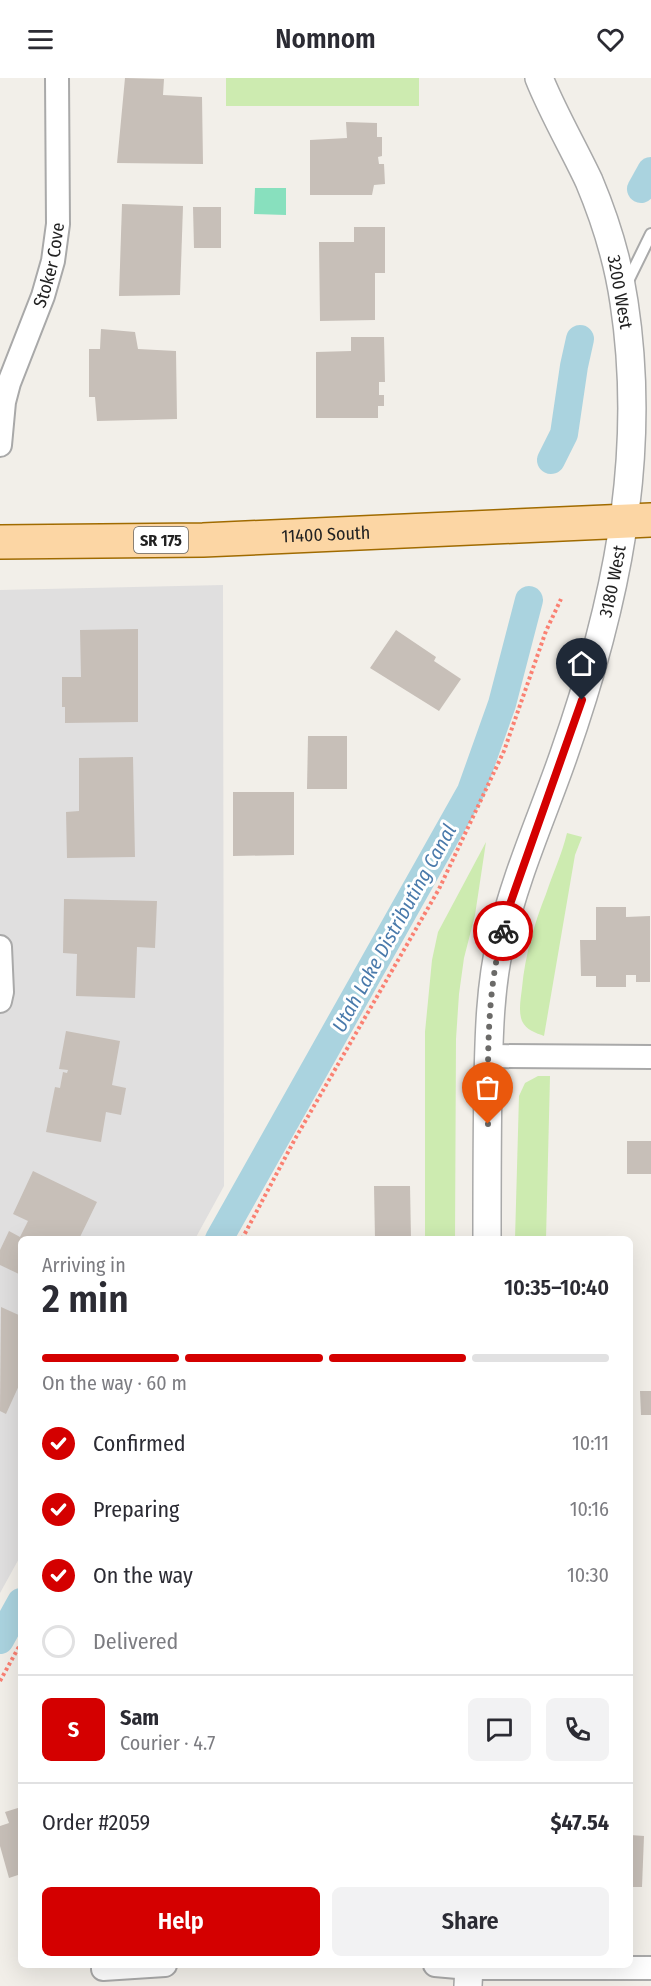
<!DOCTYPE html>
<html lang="en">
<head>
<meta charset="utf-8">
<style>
	body { margin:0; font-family:"Fira Sans Condensed",sans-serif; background:#f2f2f3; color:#2b2b33; height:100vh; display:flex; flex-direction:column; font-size:22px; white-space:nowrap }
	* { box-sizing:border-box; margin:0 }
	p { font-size:20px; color:#7c7c81 }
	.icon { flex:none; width:33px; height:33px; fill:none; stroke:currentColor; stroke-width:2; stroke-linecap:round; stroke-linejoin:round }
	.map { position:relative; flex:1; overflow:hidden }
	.sheet { position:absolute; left:18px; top:1158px; width:615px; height:732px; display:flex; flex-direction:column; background:#fff; border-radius:9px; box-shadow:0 6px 24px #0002 }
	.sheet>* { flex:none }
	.pin { position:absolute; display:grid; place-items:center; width:51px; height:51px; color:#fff; margin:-62px -26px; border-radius:50% 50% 50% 0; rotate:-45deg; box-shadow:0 0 6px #0007 }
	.pin .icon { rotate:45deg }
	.courier { position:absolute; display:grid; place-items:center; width:60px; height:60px; margin:-30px; border:4px solid #d40000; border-radius:50%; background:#fff; color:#222; box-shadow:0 2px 8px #0007 }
	.head em { font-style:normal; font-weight:600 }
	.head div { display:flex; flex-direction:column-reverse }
	.head { display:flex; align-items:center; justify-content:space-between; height:102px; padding:0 24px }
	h1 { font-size:39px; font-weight:600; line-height:45px }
	.bar { display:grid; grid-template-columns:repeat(4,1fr); gap:9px 6px; align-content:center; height:72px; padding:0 24px }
	.bar i { height:8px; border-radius:4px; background:#e1e1e2 }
	.bar .active { background:#d40000 }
	.bar p { grid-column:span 4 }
	.line { display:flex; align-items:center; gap:15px; padding:0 24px; border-top:2px solid #e1e1e2 }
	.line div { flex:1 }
	.round { display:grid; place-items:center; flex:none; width:63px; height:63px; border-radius:9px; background:#f2f2f3 }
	ol { padding:0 24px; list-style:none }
	li { display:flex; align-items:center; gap:18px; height:66px }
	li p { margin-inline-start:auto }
	li .icon { padding:6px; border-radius:50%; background:#d40000; color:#fff; stroke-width:4 }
	li:last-child { color:#7c7c81 }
	li i { width:33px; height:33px; border:3px solid #e1e1e2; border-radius:50% }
	.cta { display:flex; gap:12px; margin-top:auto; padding:12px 24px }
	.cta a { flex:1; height:69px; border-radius:9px; background:#d40000; color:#fff; font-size:24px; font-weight:600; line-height:69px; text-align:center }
	.cta a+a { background:#f2f2f3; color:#2b2b33 }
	header { display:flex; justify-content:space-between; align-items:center; height:78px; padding:0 24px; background:#fff; font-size:27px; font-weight:600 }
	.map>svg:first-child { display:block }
</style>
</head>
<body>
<header><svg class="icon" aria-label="menu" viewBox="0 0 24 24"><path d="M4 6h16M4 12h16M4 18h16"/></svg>Nomnom<svg class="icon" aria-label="heart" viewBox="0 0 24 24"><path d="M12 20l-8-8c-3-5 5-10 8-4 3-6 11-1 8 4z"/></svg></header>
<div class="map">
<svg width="651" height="1908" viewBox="0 0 651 1908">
	<rect width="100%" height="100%" fill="#f2efe9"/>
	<polygon fill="#e0dfdf" points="223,507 224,1108 195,1161 21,1161 21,1477 0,1515 0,512"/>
	<g fill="#cdebb0">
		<rect x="226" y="0" width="193" height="28"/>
		<path d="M567 755 582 759 575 777 544 958C536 955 526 952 522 943 518 933 521 920 522 910 525 878 534 846 546 816 553 795 562 776 567 755Z"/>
		<polygon points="486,764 475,837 464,880 459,916 456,961 455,1161 425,1161 425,954 432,882 438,854"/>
		<polygon points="538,998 550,998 546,1161 515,1161 519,1018 525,1005"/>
	</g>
	<polygon fill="#88e0be" points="255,110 286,110 286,137 254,136"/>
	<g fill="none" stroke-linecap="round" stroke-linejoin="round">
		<g stroke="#aad3df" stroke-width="28">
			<polyline points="641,111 651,93"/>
			<polyline points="551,382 564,356 574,288 580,261"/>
			<polyline points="219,1161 471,713 502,626 529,522"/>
			<polyline points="0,1562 21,1524"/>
		</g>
	</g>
	<g fill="#c7bfb8">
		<polygon points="125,0 164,1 163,17 202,19 203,86 117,85"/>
		<polygon points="346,44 377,45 377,59 382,59 382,78 378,79 379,86 384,86 385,106 374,107 372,117 310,117 310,62 347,60"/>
		<polygon points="122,126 183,128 180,217 119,218"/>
		<polygon points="193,129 221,129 221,170 194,170"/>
		<polygon points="354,149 385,149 385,195 375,195 375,242 320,243 319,164 354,164"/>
		<polygon points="101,251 135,254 138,271 176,273 177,341 97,343 95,319 89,319 89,271 100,271"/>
		<polygon points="351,259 384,259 385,304 379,304 379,317 384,317 384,328 378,328 378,340 316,340 316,274 351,273"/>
		<polygon points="138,551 138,644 65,645 65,629 62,629 62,599 81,599 80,552"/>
		<polygon points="396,552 436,579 434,583 461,601 439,633 370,590"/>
		<polygon points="308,658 347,658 347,711 307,711"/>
		<polygon points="133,679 135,779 67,780 66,734 79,733 79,680"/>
		<polygon points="233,714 294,714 294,777 233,778"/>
		<polygon points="64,821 157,823 155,870 137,869 135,920 76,918 77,876 63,875"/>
		<polygon points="596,829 626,829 626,839 650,838 650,904 636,904 636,897 626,897 626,909 596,909 596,898 581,898 580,862 596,862"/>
		<polygon points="66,953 120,963 112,1007 126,1010 121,1037 106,1034 101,1064 46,1054 55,1009 60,1010 63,994 67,995 68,992 59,991"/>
		<rect x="627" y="1063" width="24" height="33"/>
		<polygon points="33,1093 97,1124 79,1161 21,1161 21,1197 0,1187 0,1172 9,1153 20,1159 28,1143 13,1136"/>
		<polygon points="374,1108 410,1108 411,1161 375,1161"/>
		<polygon points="1,1229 21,1238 21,1303 6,1336 0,1333"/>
		<polygon points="640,1313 651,1313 651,1337 641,1337"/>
		<polygon points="21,1729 21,1796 9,1800 0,1768 0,1748 9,1745 5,1734"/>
		<polygon points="630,1757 644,1758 642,1809 630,1809"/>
	</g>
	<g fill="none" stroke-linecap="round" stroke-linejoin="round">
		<g stroke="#a9a9a9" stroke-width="14">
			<polyline id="service" points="626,207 651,156"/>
		</g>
		<g stroke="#a9a9a9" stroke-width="26">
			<g id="minor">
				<path id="s1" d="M0 367 4 324 9 305 43 218 53 183 58 146 57 0"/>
				<polyline points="0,869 2,914 0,923"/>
				<polyline points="489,978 651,979"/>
				<polyline points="435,1887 469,1890 651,1890"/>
				<polyline points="103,1891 165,1887"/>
			</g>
		</g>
		<g stroke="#a9a9a9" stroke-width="30">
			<g id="tertiary">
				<path id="s2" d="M487 1161C487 1109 487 1057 488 1004 489 956 490 908 501 861 515 799 542 739 563 679 615 531 648 381 624 224 618 183 605 141 589 103 573 69 553 35 539 0"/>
				<polyline points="468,1908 469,1887"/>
			</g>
		</g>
		<g stroke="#a06b00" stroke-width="36">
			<g id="primary">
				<path id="s3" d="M0 464 203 462 651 442"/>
			</g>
		</g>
		<g stroke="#fa8072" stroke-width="4" stroke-dasharray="3 3" stroke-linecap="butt">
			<polyline points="242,1161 295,1061 439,811 504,673 546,553 561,521"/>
			<polyline points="0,1603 21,1565"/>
		</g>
		<use href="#service" stroke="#fff" stroke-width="10"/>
		<use href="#minor" stroke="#fff" stroke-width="22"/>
		<use href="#tertiary" stroke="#fff" stroke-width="27"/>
		<use href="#primary" stroke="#fcd6a4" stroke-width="33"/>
	</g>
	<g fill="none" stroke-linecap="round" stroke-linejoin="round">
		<path stroke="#6b6a68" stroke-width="6" stroke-dasharray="0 10.8" d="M488 1046C488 981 486 916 503 853"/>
		<polyline stroke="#d40000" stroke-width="8" points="503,853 509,829 582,622"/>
	</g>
	<g text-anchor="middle" stroke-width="6" stroke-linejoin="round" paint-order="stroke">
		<rect fill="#fff" stroke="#646464" stroke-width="1.5" x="134" y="449" width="54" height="26" rx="4.5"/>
		<g font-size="16" font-weight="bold" fill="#222">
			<text x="161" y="468">SR 175</text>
		</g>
		<g font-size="18" fill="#222" stroke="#fff">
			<text dy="6" stroke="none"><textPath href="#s1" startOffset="188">Stoker Cove</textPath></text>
			<text transform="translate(620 214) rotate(80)" y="6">3200 West</text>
			<text dy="6" stroke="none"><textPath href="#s3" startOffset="326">11400 South</textPath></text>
			<text dy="6" stroke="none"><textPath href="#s2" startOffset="676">3180 West</textPath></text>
		</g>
		<g font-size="20" font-style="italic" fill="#4a7aab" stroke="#fff">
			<text transform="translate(394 850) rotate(-61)" y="7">Utah Lake Distributing Canal</text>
		</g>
	</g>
</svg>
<div class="pin" style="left:488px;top:1046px;background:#ea580c"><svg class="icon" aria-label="bag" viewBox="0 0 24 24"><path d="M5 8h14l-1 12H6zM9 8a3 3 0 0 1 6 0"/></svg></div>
<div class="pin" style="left:582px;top:622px;background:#1f2937"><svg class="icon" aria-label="home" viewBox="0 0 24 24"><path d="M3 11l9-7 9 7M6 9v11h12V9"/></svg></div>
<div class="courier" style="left:503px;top:853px"><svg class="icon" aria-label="bike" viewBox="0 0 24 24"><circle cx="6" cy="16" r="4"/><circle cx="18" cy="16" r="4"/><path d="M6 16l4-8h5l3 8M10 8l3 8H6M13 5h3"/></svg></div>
<section class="sheet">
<div class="head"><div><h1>2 min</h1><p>Arriving in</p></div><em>10:35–10:40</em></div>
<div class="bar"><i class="active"></i><i class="active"></i><i class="active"></i><i></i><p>On the way · 60 m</p></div>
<ol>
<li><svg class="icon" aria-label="check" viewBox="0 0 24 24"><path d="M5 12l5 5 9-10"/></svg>Confirmed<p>10:11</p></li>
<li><svg class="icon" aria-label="check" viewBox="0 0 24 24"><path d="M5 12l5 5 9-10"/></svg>Preparing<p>10:16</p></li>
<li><svg class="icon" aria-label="check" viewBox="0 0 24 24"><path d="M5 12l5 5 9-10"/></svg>On the way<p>10:30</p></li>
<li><i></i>Delivered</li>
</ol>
<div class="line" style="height:108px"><b class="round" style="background:#d40000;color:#fff">S</b><div><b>Sam</b><p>Courier · 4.7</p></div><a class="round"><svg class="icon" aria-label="chat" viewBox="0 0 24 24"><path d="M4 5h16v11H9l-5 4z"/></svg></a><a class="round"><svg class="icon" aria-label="phone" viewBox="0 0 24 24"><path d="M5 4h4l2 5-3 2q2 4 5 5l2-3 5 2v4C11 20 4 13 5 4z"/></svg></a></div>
<div class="line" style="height:78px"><div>Order #2059</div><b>$47.54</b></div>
<div class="cta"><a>Help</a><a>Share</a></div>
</section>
</div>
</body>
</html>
